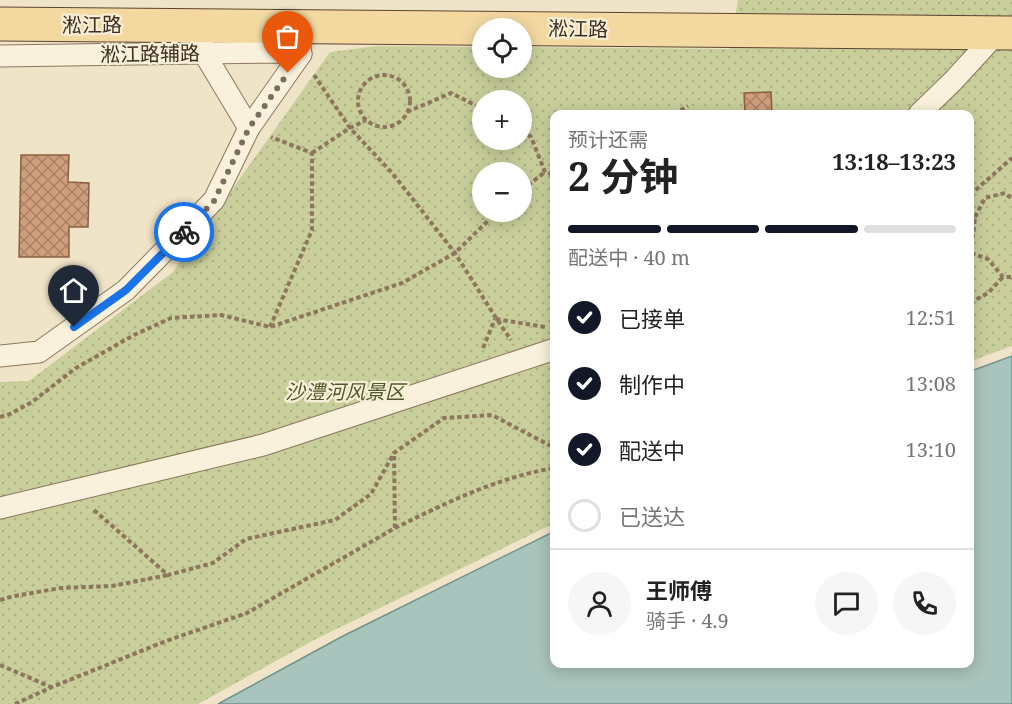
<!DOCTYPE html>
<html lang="zh">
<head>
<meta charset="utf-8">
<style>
	body { margin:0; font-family:"Noto Serif","Noto Sans SC",serif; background:#f6f6f6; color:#222; height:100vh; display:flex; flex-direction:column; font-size:22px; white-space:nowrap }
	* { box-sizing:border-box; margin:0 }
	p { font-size:20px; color:#767676 }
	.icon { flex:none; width:33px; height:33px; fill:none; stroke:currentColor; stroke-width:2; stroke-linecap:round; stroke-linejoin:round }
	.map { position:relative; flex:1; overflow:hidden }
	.sheet { position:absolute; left:550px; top:110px; width:424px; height:558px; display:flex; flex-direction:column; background:#fff; border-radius:12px; box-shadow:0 3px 15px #0003 }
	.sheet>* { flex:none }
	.buttons { position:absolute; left:472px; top:18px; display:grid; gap:12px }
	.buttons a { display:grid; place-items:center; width:60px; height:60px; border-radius:50%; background:#fff; box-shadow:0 3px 15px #0003; font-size:30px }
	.pin { position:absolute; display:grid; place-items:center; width:51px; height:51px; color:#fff; margin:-62px -26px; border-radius:50% 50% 50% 0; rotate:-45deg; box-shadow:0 0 6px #0007 }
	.pin .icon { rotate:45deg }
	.courier { position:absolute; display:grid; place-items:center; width:60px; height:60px; margin:-30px; border:4px solid #1a73e8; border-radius:50%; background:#fff; color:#222; box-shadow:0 2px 8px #0007 }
	.summary em { font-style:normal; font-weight:700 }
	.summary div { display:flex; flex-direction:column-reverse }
	.summary { display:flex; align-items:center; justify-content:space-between; height:102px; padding:0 18px }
	h1 { font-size:39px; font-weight:700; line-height:45px }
	.bar { display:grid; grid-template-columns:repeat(4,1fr); gap:9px 6px; align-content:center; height:72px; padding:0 18px }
	.bar i { height:8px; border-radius:4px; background:#e0e0e0 }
	.bar .selected { background:#111827 }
	.bar p { grid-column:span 4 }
	.line { display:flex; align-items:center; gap:15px; padding:0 18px; border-top:2px solid #e0e0e0 }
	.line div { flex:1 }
	.round { display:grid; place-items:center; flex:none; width:63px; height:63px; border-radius:32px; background:#f6f6f6 }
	ol { padding:0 18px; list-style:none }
	li { display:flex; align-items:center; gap:18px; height:66px }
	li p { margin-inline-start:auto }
	li .icon { padding:6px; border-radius:50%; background:#111827; color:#fff; stroke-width:4 }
	li:last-child { color:#767676 }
	li i { width:33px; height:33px; border:3px solid #e0e0e0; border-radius:50% }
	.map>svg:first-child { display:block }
</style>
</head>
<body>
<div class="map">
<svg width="1012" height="704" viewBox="0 0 1012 704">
	<defs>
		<pattern id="park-dots" width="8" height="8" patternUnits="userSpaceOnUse" patternTransform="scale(1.5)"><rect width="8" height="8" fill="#c9cf9b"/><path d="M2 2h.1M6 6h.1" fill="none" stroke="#aeb285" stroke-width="1.8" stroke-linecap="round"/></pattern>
		<pattern id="building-cross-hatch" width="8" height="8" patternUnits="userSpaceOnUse" patternTransform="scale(1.5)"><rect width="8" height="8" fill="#cf9f7d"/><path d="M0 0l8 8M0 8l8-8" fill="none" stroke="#a98266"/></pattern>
	</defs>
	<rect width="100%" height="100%" fill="#f0e4c8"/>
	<path fill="url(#park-dots)" fill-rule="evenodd" d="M738 0H1012V346L971 361 970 114H555V523L314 640 198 704H0V382L29 381 173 272 330 52 377 46 483 47V68H522V47L730 49ZM483 100H522V140H483ZM483 172H522V212H483Z"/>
	<polygon fill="#a9c4bc" stroke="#6f938a" stroke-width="1.5" points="1012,356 1012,704 218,704 343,636 555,531 555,663 970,663 971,371"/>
	<g fill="url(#building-cross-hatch)" stroke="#8d5f41" stroke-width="1.5">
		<polygon points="771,92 772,114 745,114 744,93"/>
		<polygon points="21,155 69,155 68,182 89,183 88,227 69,227 69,257 19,257"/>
	</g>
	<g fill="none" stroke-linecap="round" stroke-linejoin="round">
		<g stroke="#8d765c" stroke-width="23">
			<g id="street">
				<polyline points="203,42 204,53 249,128"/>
				<polyline points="0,56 273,52 301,54"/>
				<polyline points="919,114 953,81 998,32"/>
				<polyline points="0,356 39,352 126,290 214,200 249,128 301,54 297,26"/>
				<polyline points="0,508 263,445 555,349"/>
			</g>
		</g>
		<g stroke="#5b4430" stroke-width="35">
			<polyline id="primary" points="0,24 1012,33"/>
		</g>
		<g stroke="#8d765c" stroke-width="4" stroke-dasharray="4.5 3" stroke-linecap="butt">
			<polyline points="314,75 350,128 393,174 455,253 496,318 511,340"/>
			<circle cx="384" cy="101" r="26"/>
			<polyline points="407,112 451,93 483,109"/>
			<polyline points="674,114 688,106"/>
			<polyline points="522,130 531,137 545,172 555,175"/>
			<polyline points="312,153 350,128 366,120"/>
			<polyline points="522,190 545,172"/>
			<polyline points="970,195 1012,158"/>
			<polyline points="975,217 985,198 1005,193 1012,199"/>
			<polyline points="970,218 975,217 971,253"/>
			<polyline points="971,253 988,259 1003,277 1012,277"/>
			<polyline points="970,303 988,293 1003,277"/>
			<polyline points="496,319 545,327"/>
			<polyline points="270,327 312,230 312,153 271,137"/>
			<polyline points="483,348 495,319"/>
			<polyline points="0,417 10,414 32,402 76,368 134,335 171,318 221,315 270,327 402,283 455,253 497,212"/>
			<polyline points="94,510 168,575 213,563 246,539 335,520 371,494 394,453 444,418 492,415 551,446 555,446"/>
			<path d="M395 528C446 503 498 477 555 468"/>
			<polyline points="0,600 14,596 61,588 112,586 168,575"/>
			<polyline points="0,665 51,687"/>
			<polyline points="15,704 52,687 166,641 247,613 395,528 394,453"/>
		</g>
		<use href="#street" stroke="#faf1dc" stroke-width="21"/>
		<use href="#primary" stroke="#f3d9a0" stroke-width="33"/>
	</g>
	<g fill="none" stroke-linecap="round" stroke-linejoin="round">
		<polyline stroke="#7c6e5b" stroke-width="6" stroke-dasharray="0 10.8" points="184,232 214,201 249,128 288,73"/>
		<polyline stroke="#1a73e8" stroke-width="8" points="74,327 126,290 184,232"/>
	</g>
	<g text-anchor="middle" stroke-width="4.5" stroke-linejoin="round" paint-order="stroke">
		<g font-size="20" fill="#3d2e20" stroke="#f7eed8">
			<text x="92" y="32">淞江路</text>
			<text transform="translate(578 29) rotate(1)" y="7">淞江路</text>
			<text transform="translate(150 54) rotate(-1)" y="7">淞江路辅路</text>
		</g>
		<g font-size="20" font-style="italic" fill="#4d5a26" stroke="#f7eed8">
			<text x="345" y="399">沙澧河风景区</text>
		</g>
	</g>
</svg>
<div class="buttons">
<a><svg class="icon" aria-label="locate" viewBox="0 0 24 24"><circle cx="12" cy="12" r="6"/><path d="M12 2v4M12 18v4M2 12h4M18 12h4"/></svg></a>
<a>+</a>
<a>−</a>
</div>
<div class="pin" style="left:288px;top:73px;background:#ea580c"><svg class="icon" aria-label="bag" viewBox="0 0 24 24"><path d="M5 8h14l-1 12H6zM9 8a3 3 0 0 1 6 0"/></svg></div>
<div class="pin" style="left:74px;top:327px;background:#1f2937"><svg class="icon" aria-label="home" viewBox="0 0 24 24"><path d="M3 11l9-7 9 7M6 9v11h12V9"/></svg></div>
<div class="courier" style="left:184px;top:232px"><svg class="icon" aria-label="bike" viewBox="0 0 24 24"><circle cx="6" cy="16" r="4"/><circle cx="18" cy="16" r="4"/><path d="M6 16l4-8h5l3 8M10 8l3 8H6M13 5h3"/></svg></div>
<section class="sheet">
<div class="summary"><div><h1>2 分钟</h1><p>预计还需</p></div><em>13:18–13:23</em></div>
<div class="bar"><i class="selected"></i><i class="selected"></i><i class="selected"></i><i></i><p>配送中 · 40 m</p></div>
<ol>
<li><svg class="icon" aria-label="check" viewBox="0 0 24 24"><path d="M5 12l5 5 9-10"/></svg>已接单<p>12:51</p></li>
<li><svg class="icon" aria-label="check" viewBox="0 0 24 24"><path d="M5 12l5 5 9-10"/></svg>制作中<p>13:08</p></li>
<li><svg class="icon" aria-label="check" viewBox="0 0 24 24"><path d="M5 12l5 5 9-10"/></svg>配送中<p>13:10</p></li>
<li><i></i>已送达</li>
</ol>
<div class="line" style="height:108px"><a class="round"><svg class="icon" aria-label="person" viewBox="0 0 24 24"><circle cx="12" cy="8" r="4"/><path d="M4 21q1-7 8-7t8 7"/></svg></a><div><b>王师傅</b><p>骑手 · 4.9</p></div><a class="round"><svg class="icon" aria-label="chat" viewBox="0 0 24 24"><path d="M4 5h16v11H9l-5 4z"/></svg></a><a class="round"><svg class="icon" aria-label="phone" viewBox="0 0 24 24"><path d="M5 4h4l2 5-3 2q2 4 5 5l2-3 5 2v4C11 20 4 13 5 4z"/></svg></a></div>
</section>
</div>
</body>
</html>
